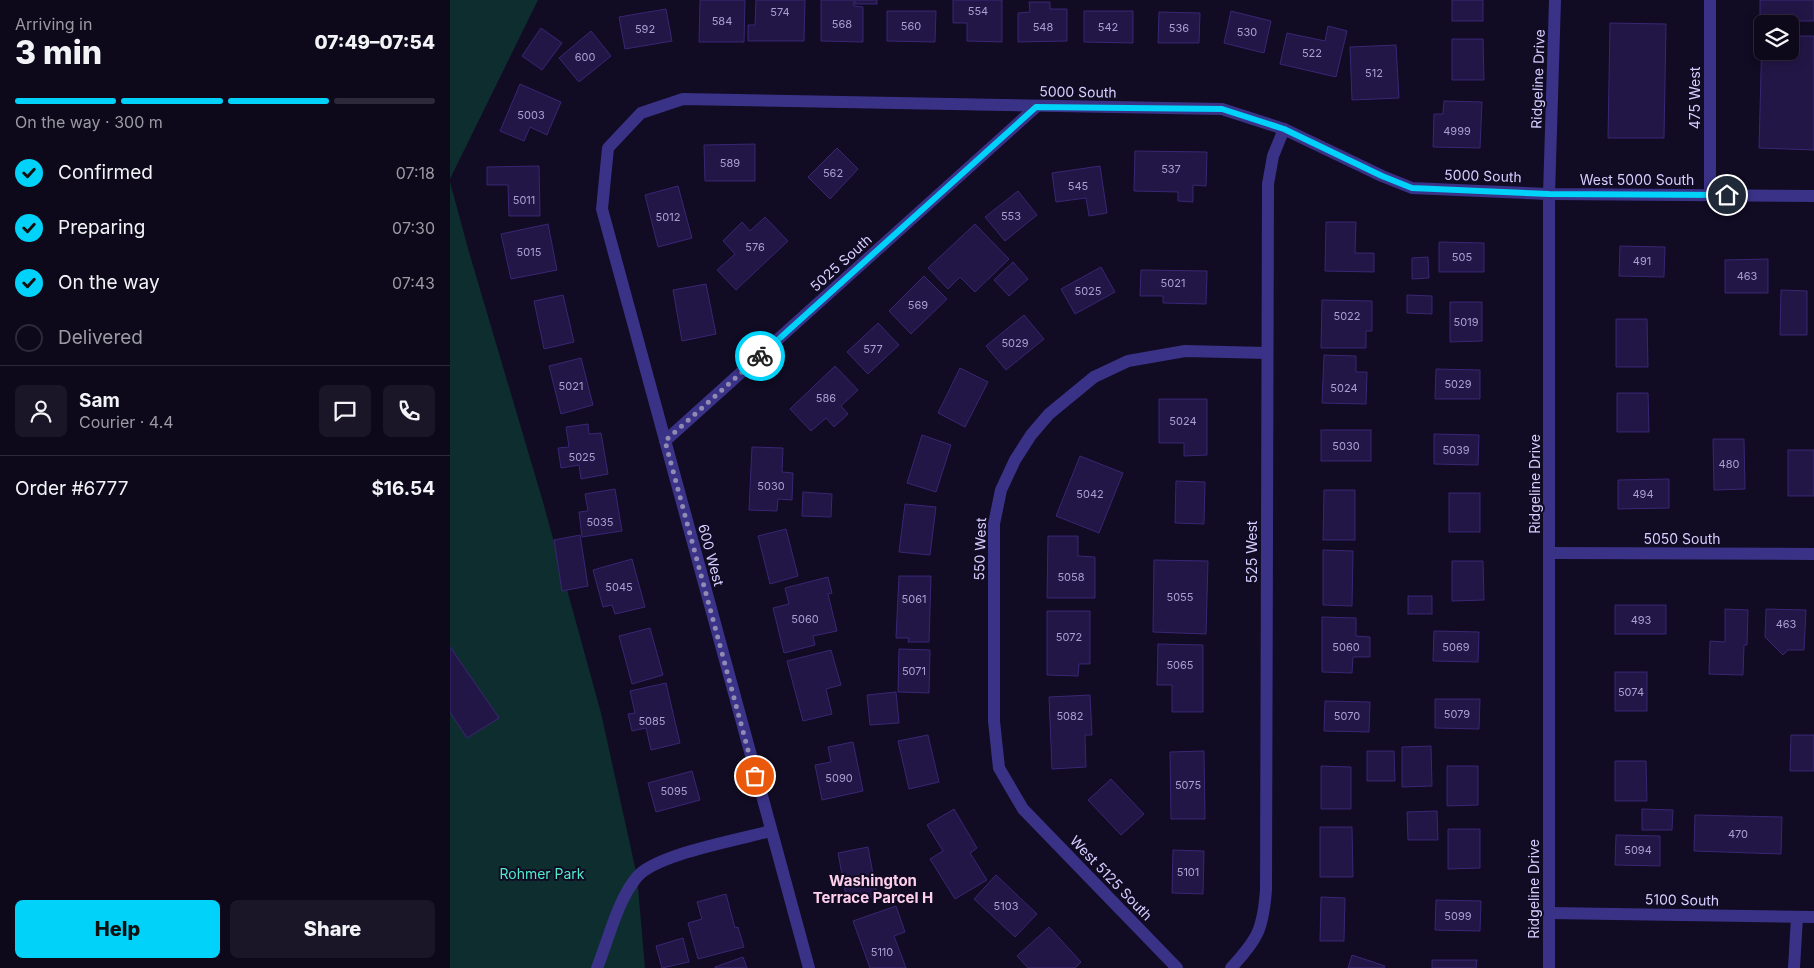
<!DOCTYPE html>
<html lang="en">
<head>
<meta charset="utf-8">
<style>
	body { margin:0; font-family:Inter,sans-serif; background:#1b1627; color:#f1f3f6; height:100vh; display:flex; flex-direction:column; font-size:19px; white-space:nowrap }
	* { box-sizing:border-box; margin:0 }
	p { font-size:16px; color:#9a9aa2 }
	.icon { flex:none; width:28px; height:28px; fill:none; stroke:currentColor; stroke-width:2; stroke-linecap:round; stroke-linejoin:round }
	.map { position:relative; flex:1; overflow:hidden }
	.details { display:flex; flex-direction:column; background:#0d081a; width:450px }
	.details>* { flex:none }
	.tools { position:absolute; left:1304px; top:15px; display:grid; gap:10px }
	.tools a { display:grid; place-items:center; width:45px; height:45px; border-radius:8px; background:#0d081a; box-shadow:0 2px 12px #0003,0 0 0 1px #2d2939; font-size:25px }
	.pin { position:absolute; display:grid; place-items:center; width:42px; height:42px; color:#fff; margin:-21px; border:2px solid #fff; border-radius:50%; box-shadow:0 1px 5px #0007 }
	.courier { position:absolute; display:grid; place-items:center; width:50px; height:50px; margin:-25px; border:4px solid #00d2f9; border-radius:50%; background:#fff; color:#222; box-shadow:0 1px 6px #0007 }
	.head em { font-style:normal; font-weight:800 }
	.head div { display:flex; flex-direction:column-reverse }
	.head { display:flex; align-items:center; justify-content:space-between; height:85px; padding:0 15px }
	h1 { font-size:32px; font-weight:800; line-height:38px }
	.bar { display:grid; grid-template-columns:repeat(4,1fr); gap:8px 5px; align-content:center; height:60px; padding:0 15px }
	.bar i { height:6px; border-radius:4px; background:#2d2939 }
	.bar .on { background:#00d2f9 }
	.bar p { grid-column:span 4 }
	.line { display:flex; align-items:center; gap:12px; padding:0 15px; border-top:1px solid #2d2939 }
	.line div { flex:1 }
	.round { display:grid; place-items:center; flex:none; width:52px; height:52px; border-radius:8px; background:#1b1627 }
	ol { padding:0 15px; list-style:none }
	li { display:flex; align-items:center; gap:15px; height:55px }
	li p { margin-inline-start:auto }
	li .icon { padding:5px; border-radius:50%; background:#00d2f9; color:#111; stroke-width:4 }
	li:last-child { color:#9a9aa2 }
	li i { width:28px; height:28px; border:2px solid #2d2939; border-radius:50% }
	.primary-button { display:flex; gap:10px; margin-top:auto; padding:10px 15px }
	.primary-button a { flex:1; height:58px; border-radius:8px; background:#00d2f9; color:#111; font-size:20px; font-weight:800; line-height:58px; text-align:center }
	.primary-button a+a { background:#1b1627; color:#f1f3f6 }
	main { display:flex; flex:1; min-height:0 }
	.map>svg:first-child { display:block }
</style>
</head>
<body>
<main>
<section class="details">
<div class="head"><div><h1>3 min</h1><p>Arriving in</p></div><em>07:49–07:54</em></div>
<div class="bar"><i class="on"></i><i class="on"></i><i class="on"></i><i></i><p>On the way · 300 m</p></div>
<ol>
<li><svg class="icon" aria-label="check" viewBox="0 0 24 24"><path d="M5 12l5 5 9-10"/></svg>Confirmed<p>07:18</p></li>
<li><svg class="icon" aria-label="check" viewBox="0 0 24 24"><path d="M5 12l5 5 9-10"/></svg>Preparing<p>07:30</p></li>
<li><svg class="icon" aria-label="check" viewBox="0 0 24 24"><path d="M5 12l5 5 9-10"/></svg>On the way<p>07:43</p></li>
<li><i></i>Delivered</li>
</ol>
<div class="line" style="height:90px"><a class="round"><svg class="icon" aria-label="person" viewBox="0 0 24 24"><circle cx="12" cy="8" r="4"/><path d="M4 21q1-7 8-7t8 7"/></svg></a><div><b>Sam</b><p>Courier · 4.4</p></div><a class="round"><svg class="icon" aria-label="chat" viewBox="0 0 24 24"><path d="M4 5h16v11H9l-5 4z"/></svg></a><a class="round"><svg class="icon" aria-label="phone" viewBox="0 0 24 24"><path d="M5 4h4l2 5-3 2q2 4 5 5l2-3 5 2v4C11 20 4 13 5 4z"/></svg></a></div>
<div class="line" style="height:65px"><div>Order #6777</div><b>$16.54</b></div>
<div class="primary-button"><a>Help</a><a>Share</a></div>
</section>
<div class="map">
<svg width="1364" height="968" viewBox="0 0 1364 968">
	<rect width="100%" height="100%" fill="#110b23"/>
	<g fill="#0e2d2e">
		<polygon points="0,0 88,0 0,179"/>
		<polygon points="0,182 19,252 93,502 151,713 187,876 195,968 0,968"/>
	</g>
	<g fill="#221646" stroke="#392674">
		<polygon points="250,0 295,0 294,42 249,42"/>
		<polygon points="306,0 355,0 354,41 298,41 298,25 305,25"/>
		<polygon points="371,0 404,0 404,6 413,7 413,42 371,41"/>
		<rect x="405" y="0" width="22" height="4"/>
		<polygon points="503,0 552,0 552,42 517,41 517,23 503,23"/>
		<rect x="1002" y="0" width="31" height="21"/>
		<rect x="1310" y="0" width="54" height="21"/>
		<polygon points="579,2 600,2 600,9 617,9 617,41 568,42 568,13 580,12"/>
		<polygon points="216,9 222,41 175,49 169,17"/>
		<polygon points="437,11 486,11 485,42 437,41"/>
		<polygon points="634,11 683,11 683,43 634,42"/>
		<polygon points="781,11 821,21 814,53 774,43"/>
		<polygon points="709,12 750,13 749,43 708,43"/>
		<polygon points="1160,23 1216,24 1214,138 1158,138"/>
		<polygon points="878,26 897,31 886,77 830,64 837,33 875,41"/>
		<polygon points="91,28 112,43 92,70 72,56"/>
		<polygon points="141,31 161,56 129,82 109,58"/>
		<polygon points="1312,35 1312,51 1340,51 1340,36 1364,36 1364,150 1309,148"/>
		<polygon points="1002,39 1033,39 1034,80 1002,80"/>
		<polygon points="946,45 949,98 902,100 900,47"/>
		<polygon points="70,84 111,102 97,135 80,127 74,141 50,131"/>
		<polygon points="994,101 1032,102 1030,148 983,147 984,114 993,114"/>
		<polygon points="305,144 305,181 255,181 254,145"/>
		<polygon points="387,148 408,169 380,199 358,177"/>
		<polygon points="685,151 757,152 756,186 743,185 743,202 728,201 728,192 684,191"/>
		<polygon points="89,166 90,216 59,216 58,185 37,185 37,167"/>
		<polygon points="650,166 657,213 639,216 636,198 606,202 602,173"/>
		<polygon points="228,186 242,238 208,247 195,195"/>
		<polygon points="568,191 587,215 555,241 535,217"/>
		<polygon points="315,217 338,241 286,290 267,270 285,254 273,241 292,222 300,231"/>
		<polygon points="876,222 906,222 905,253 924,253 924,272 875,271"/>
		<polygon points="98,224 107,270 61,279 51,234"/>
		<polygon points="525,224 559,259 525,292 510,277 498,289 478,268"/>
		<polygon points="989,242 1034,243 1034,272 989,272"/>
		<polygon points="1170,246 1215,247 1214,277 1169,276"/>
		<polygon points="978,257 979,278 962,279 962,258"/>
		<polygon points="1318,259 1318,293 1275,293 1275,260"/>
		<polygon points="563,262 578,279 559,296 544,280"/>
		<polygon points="651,267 665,292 625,314 611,289"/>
		<polygon points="691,270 757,271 756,304 713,303 713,296 690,296"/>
		<polygon points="474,276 497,299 461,334 439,311"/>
		<polygon points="256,284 266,334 232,341 223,290"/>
		<polygon points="1331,290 1357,291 1357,335 1330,335"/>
		<polygon points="113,295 124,342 94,349 84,301"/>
		<polygon points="957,295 982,296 982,314 957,313"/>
		<polygon points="872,300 922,301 922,331 916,331 916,348 871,348"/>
		<polygon points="1000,302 1032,302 1032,341 1000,342"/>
		<polygon points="574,315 594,339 556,370 536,346"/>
		<polygon points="1166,319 1197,319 1198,367 1166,367"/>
		<polygon points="428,323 449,345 418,374 397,352"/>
		<polygon points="874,355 906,356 906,372 917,372 916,404 872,403"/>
		<polygon points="131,358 143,405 111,414 99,366"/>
		<polygon points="385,366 408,390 391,406 398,414 384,427 376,418 361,431 340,409"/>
		<polygon points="510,368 538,382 515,427 488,413"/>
		<polygon points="986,369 1030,370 1030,399 985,399"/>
		<polygon points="1167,393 1198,393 1199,432 1167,432"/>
		<polygon points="709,399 757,399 757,455 734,456 734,443 709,443"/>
		<polygon points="138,424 139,434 151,433 158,474 131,479 129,465 111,468 108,448 119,447 116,427"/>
		<rect x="871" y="430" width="50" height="31"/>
		<polygon points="984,434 1029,435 1028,465 984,464"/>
		<polygon points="472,435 501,445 486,492 457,483"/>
		<polygon points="1263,439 1294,439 1295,489 1264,490"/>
		<polygon points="302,447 333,448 332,472 343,473 342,500 328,499 327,511 299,510"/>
		<rect x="1338" y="450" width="26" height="46"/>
		<polygon points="630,456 673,473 649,533 606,516"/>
		<polygon points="1219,479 1219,508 1168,509 1168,480"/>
		<polygon points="726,481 755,482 754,524 725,523"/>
		<polygon points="165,489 172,531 132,537 129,512 138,511 135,494"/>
		<polygon points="874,490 905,490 905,540 873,540"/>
		<polygon points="353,492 382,494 381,517 352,516"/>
		<rect x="999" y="493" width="31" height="39"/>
		<polygon points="455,504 486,507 480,555 449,552"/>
		<polygon points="336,529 348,576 320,584 308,536"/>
		<polygon points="130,535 138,586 112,591 104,540"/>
		<polygon points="598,536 628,536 628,556 645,557 645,598 597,598"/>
		<polygon points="873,550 903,551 902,606 873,605"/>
		<polygon points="182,559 195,607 165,614 162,605 153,607 143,570"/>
		<polygon points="704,560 758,561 756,634 703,632"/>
		<polygon points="1002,561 1033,561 1034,600 1002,601"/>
		<polygon points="449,576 481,576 479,642 458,642 459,638 446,638"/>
		<polygon points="378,577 382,593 378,594 387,631 363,636 365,645 334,653 323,608 339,604 335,588"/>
		<rect x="958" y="596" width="24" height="18"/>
		<rect x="1165" y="605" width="51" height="29"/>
		<polygon points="1275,609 1298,610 1297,645 1294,645 1293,675 1259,674 1260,641 1275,642"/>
		<polygon points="1316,609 1356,610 1354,650 1338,650 1333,655 1315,637"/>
		<polygon points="597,611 640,611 640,664 629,664 628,676 597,675"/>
		<polygon points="872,617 906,618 906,636 920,637 920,657 903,657 902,673 872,672"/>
		<polygon points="200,628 213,675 182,684 169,636"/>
		<polygon points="984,631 1029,632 1028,662 983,661"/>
		<polygon points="708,644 753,645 753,712 722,712 722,685 707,685"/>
		<polygon points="0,647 49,718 17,738 0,712"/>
		<polygon points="449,649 480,650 479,693 448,692"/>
		<polygon points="381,650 391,685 376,689 382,714 353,721 337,661"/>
		<rect x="1165" y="672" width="32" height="39"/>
		<polygon points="216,683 230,743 201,750 196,728 182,731 178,714 185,713 180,691"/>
		<polygon points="446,692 449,723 420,725 417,695"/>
		<polygon points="640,695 642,735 635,735 636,767 602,769 599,697"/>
		<polygon points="985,699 1030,699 1029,729 985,728"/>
		<polygon points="875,701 920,702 919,732 874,731"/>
		<polygon points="478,735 489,782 459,789 448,741"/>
		<polygon points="1341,735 1364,735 1364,771 1340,771"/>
		<polygon points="403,742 413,791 372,800 365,765 381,762 378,747"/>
		<polygon points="981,746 982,786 952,787 952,747"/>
		<polygon points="754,751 755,819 721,819 720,752"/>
		<polygon points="917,751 944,751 945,781 917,781"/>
		<polygon points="1165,761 1196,761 1197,801 1165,801"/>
		<polygon points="871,766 901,767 901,809 871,809"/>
		<polygon points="997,766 1028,766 1028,805 997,806"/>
		<polygon points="242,771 250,800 206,812 198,783"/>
		<polygon points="661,779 694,814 671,835 638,800"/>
		<polygon points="504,809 527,848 520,853 537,880 505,899 480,859 493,851 477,825"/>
		<polygon points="1192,809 1223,810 1222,830 1192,830"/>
		<polygon points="987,811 988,840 958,840 957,812"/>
		<polygon points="1245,815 1332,817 1331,854 1244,851"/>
		<polygon points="870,827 902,827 903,877 870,877"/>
		<polygon points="998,829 1030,829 1030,868 998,869"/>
		<polygon points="1166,835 1210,836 1210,866 1165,865"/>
		<polygon points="418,847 427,896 397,901 388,853"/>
		<polygon points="723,850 754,851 753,894 722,893"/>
		<polygon points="546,875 587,914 565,937 524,899"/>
		<polygon points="276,894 285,928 288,927 294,947 248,959 238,923 252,919 247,902"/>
		<polygon points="871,897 895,898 894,941 870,941"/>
		<polygon points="986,900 1031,901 1030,931 985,930"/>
		<polygon points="446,906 455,932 444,936 456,968 420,968 403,921"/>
		<polygon points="599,927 631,962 625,968 578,968 567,956"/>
		<polygon points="233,938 239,962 212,968 206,946"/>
		<polygon points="902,955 935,966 934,968 898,968"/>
		<polygon points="293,957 297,968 265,968 265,967"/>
		<polygon points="982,960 1027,960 1026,968 982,968"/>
	</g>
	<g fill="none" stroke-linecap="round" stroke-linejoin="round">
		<g stroke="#3a3287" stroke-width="12">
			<polyline points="1260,0 1260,195"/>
			<polyline points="215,441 586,107"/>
			<polyline points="1100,553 1364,554"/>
			<polyline points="1099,913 1364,917"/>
			<path d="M147 968C158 941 168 899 187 877 206 854 289 840 320 831"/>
			<polyline points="359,968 152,209 158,148 191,113 233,99 772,109 834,129 932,176 962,188 1099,194 1364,196"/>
			<polyline points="727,968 573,809 549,768 544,721 544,524 551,490 565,460 581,435 599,414 644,377 678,361 735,351 817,353"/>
			<path d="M781 968C808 939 813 929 816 890L818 184 823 156 834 129"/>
			<polyline points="1099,968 1099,194 1105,0"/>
			<polyline points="1344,968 1347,917"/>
		</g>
	</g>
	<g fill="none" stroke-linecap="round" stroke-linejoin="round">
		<polyline stroke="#918ab2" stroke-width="5" stroke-dasharray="0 9" points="305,776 215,441 310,356"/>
		<polyline stroke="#00d2f9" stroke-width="6" points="310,356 586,107 772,109 834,129 932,176 962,188 1099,194 1277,195"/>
	</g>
	<g text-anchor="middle" stroke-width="4" stroke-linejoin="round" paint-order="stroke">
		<g font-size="11" fill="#a9a0d1">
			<text x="528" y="15">554</text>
			<text x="330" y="16">574</text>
			<text x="272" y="25">584</text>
			<text x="392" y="28">568</text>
			<text x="461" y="30">560</text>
			<text x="593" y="31">548</text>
			<text x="658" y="31">542</text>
			<text x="729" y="32">536</text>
			<text x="195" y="33">592</text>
			<text x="797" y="36">530</text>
			<text x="862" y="57">522</text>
			<text x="135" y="61">600</text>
			<text x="924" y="77">512</text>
			<text x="81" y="119">5003</text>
			<text x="1007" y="135">4999</text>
			<text x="280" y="167">589</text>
			<text x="721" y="173">537</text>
			<text x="383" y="177">562</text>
			<text x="628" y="190">545</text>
			<text x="74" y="204">5011</text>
			<text x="561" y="220">553</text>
			<text x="218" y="221">5012</text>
			<text x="305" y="251">576</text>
			<text x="79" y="256">5015</text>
			<text x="1012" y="261">505</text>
			<text x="1192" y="265">491</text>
			<text x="1297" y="280">463</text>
			<text x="723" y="287">5021</text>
			<text x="638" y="295">5025</text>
			<text x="468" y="309">569</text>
			<text x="897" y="320">5022</text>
			<text x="1016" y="326">5019</text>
			<text x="565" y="347">5029</text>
			<text x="423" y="353">577</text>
			<text x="1008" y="388">5029</text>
			<text x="121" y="390">5021</text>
			<text x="894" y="392">5024</text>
			<text x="376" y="402">586</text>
			<text x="733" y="425">5024</text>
			<text x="896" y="450">5030</text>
			<text x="1006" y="454">5039</text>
			<text x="132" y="461">5025</text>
			<text x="1279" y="468">480</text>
			<text x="321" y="490">5030</text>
			<text x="640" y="498">5042</text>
			<text x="1193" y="498">494</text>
			<text x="150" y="526">5035</text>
			<text x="621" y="581">5058</text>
			<text x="169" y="591">5045</text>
			<text x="730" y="601">5055</text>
			<text x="464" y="603">5061</text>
			<text x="355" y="623">5060</text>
			<text x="1191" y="624">493</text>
			<text x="1336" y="628">463</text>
			<text x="619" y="641">5072</text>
			<text x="896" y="651">5060</text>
			<text x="1006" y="651">5069</text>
			<text x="730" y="669">5065</text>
			<text x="464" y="675">5071</text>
			<text x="1181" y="696">5074</text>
			<text x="1007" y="718">5079</text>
			<text x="620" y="720">5082</text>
			<text x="897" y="720">5070</text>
			<text x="202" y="725">5085</text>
			<text x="389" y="782">5090</text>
			<text x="738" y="789">5075</text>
			<text x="224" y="795">5095</text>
			<text x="1288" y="838">470</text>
			<text x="1188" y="854">5094</text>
			<text x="738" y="876">5101</text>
			<text x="556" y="910">5103</text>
			<text x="1008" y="920">5099</text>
			<text x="432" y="956">5110</text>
		</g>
		<g font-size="14" fill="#d6ceff" stroke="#110b23">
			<text transform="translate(1088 79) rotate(-88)" y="5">Ridgeline Drive</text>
			<text transform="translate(628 92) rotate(1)" y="5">5000 South</text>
			<text transform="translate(1245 98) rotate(-90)" y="5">475 West</text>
			<text transform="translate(1033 176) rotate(2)" y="5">5000 South</text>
			<text x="1187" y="185">West 5000 South</text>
			<text transform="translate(391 263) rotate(-42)" y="5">5025 South</text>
			<text transform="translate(1085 484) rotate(-90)" y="5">Ridgeline Drive</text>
			<text x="1232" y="544">5050 South</text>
			<text transform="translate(530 549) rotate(-88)" y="5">550 West</text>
			<text transform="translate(802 552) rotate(-90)" y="5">525 West</text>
			<text transform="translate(261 555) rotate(75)" y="5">600 West</text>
			<text transform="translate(661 878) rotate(46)" y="5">West 5125 South</text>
			<text transform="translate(1084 889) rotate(-90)" y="5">Ridgeline Drive</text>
			<text transform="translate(1232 900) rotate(1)" y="5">5100 South</text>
		</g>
		<g font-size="14" fill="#4eeacc" stroke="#110b23">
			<text x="92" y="879">Rohmer Park</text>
		</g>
		<g font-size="15" font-weight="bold" fill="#ffd0eb" stroke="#110b23">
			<text x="423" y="886">Washington<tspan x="423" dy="17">Terrace Parcel H</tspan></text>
		</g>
	</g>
</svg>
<div class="tools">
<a><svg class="icon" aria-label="layers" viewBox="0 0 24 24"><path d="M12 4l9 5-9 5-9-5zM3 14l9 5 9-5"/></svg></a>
</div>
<div class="pin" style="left:305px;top:776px;background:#ea580c"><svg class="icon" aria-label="bag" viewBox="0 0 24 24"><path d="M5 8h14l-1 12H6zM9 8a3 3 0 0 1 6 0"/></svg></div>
<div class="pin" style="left:1277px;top:195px;background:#1f2937"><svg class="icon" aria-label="home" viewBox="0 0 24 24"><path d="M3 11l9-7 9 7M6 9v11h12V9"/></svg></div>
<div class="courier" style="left:310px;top:356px"><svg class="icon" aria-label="bike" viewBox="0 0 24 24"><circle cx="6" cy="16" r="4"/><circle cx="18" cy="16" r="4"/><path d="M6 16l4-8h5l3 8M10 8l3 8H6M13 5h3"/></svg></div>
</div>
</main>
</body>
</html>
